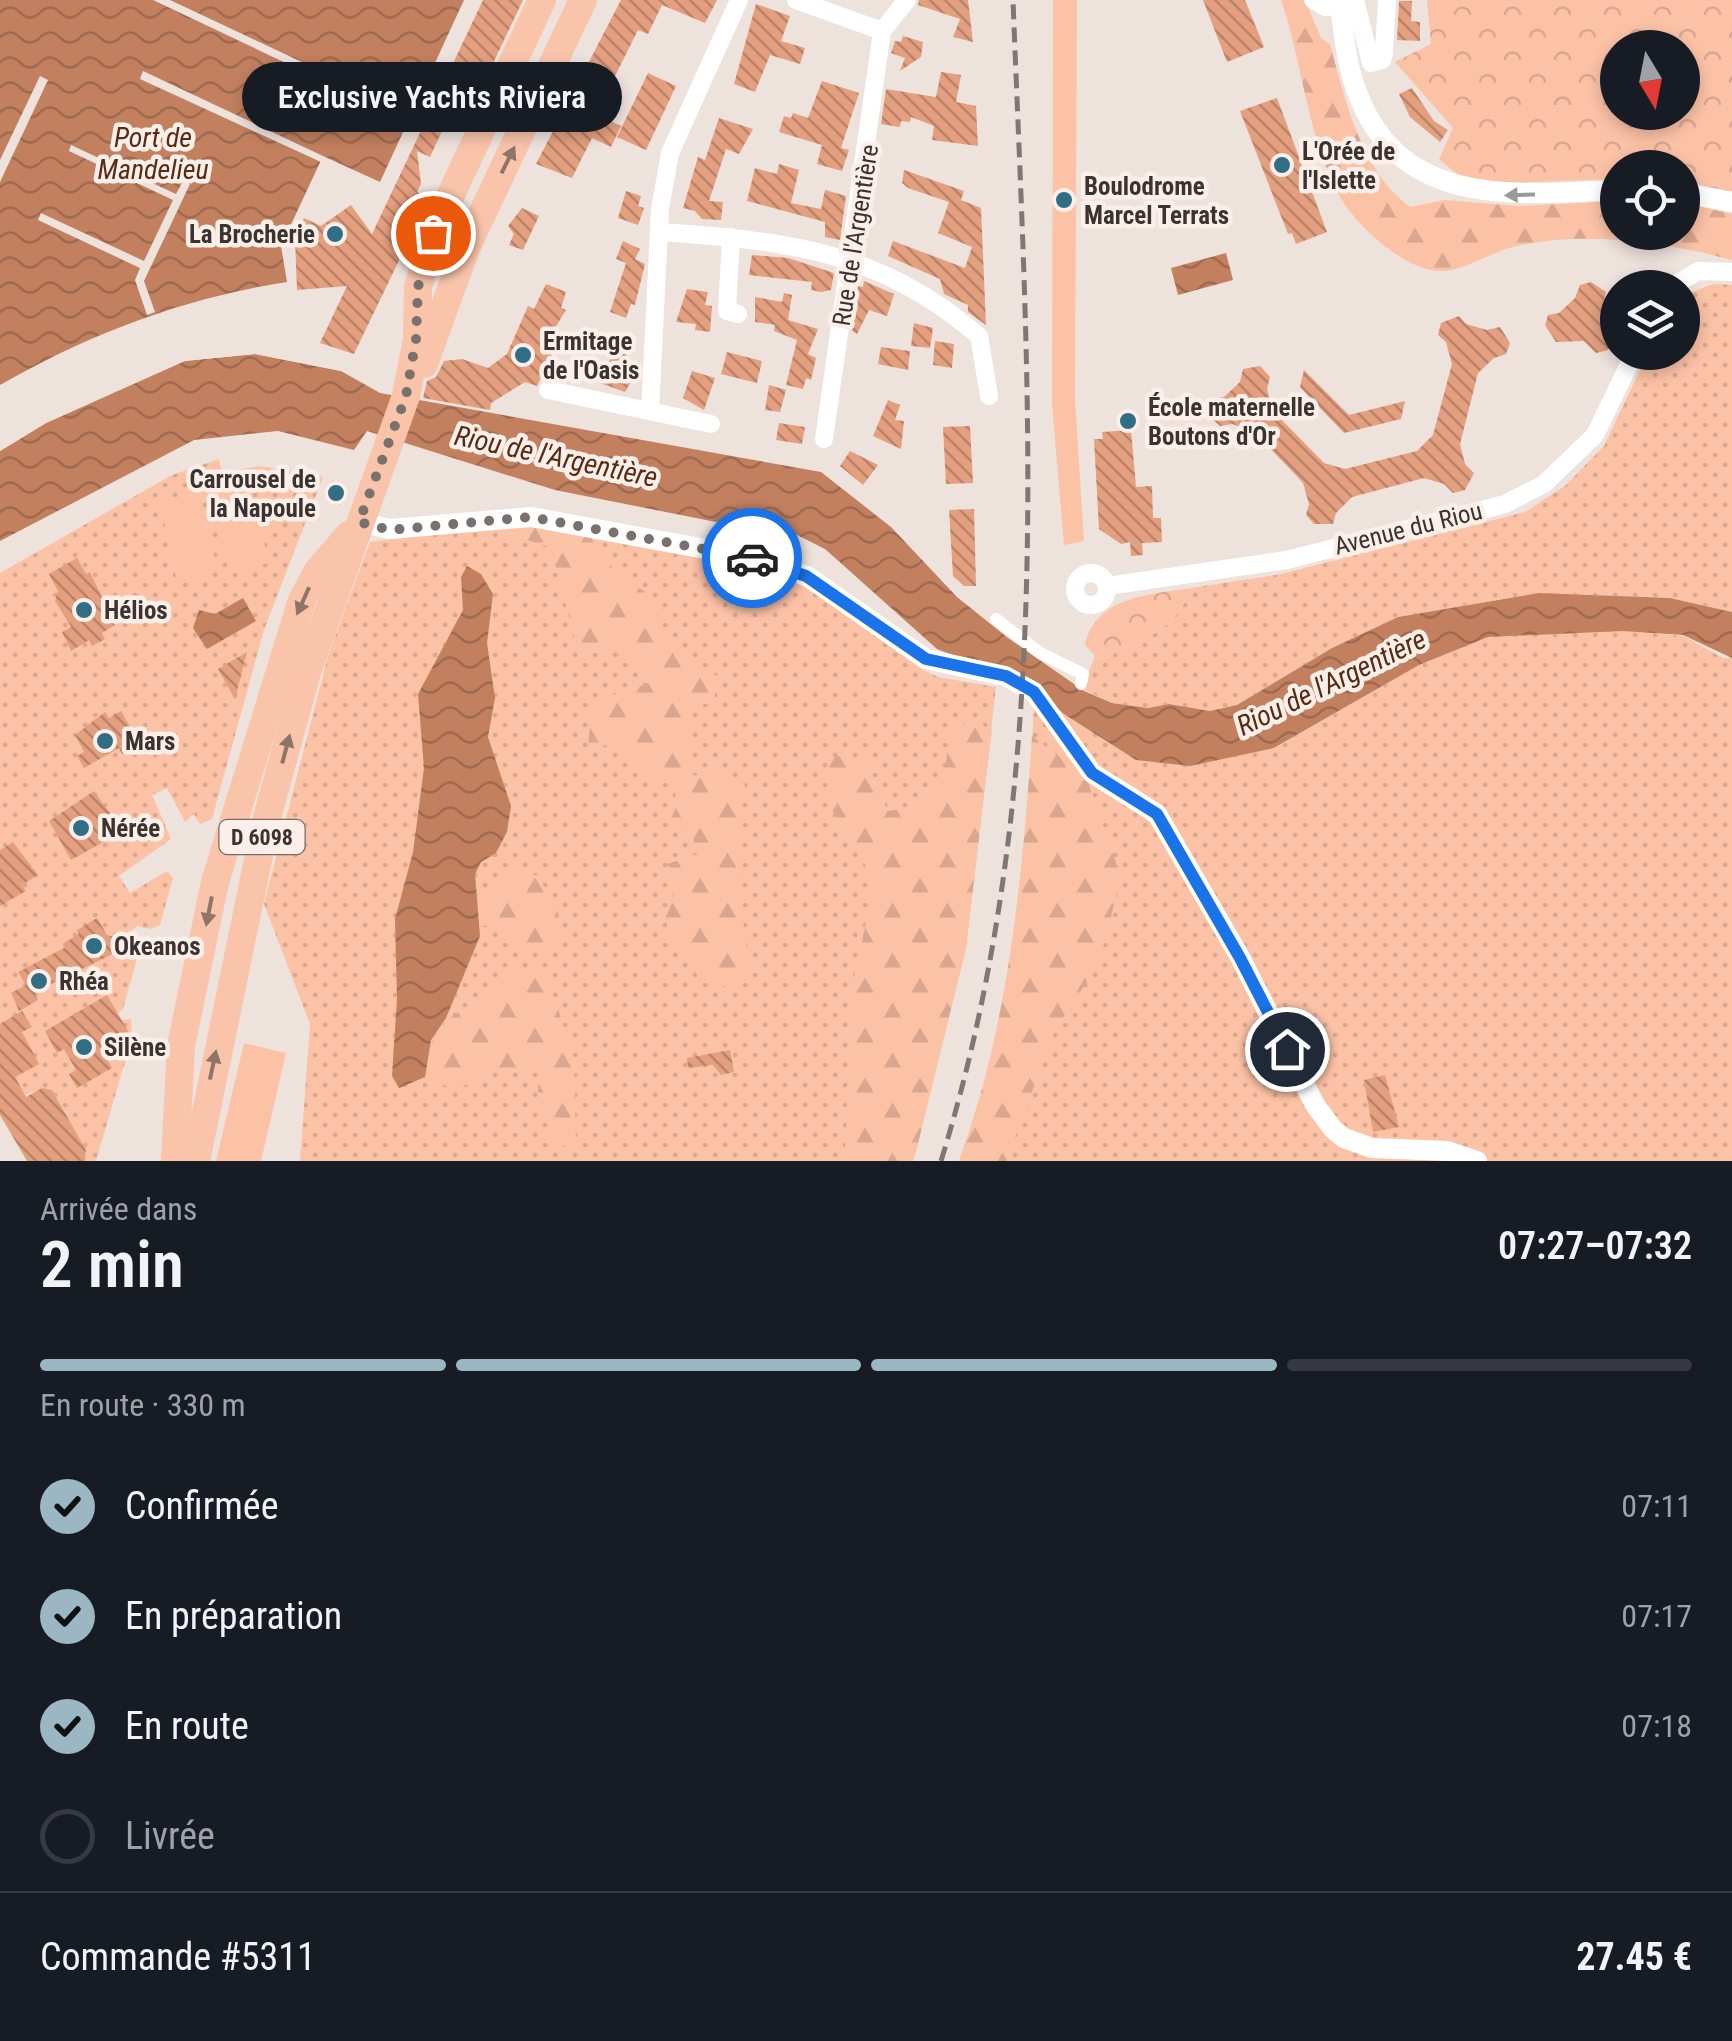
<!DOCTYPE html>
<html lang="fr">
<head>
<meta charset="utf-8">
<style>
	body { margin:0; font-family:"Roboto Condensed",sans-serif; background:#20242c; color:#f1f3f6; height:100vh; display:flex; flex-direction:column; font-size:38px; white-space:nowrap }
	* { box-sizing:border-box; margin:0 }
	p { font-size:32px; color:#9ea1a6 }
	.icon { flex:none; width:55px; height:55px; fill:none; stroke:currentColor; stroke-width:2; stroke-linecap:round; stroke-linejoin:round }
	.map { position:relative; height:1161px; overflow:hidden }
	.panel { display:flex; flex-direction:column; background:#171b24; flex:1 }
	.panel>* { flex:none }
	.needle { width:65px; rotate:170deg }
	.controls { position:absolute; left:1600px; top:30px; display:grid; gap:20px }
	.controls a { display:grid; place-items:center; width:100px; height:100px; border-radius:50%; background:#171b24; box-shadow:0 5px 15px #0003; font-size:50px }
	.pin { position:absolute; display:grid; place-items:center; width:85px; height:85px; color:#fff; margin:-42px; border:5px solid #fff; border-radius:50%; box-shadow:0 2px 10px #0007 }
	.courier { position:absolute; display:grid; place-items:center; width:100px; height:100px; margin:-50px; border:8px solid #1a73e8; border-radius:50%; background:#fff; color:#222; box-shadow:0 2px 12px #0007 }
	.bubble { position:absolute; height:70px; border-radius:35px; background:#171b24; box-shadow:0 5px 15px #0003; font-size:32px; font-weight:600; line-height:70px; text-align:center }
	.headline em { font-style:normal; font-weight:600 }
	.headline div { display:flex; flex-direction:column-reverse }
	.headline { display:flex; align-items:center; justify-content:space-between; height:170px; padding:0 40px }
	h1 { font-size:65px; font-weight:600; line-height:75px }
	.bar { display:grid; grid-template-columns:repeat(4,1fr); gap:15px 10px; align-content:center; height:120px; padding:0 40px }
	.bar i { height:12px; border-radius:8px; background:#363941 }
	.bar .selected { background:#9bb7c3 }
	.bar p { grid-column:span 4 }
	.line { display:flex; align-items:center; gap:25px; padding:0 40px; border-top:2px solid #363941 }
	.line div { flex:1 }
	ol { padding:0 40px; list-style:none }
	li { display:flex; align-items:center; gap:30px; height:110px }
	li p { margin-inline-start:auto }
	li .icon { padding:10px; border-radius:50%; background:#9bb7c3; color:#111; stroke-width:4 }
	li:last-child { color:#9ea1a6 }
	li i { width:55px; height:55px; border:5px solid #363941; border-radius:50% }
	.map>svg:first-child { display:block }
</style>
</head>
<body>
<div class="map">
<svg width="1732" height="1161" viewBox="0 0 1732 1161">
	<defs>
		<pattern id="grass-dots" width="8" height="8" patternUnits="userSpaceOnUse" patternTransform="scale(2.5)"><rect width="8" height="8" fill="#fcc2a6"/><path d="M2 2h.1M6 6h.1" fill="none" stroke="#d9a78f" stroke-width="1.8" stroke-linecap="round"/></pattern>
		<pattern id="forest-firs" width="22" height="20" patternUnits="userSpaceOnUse" patternTransform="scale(2.5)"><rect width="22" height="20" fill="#fcc2a6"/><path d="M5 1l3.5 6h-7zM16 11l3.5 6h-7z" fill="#d9a78f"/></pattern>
		<pattern id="park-crowns" width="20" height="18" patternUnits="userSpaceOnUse" patternTransform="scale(2.5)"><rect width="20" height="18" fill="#fcc2a6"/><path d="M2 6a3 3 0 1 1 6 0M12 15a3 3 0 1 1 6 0" fill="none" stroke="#d9a78f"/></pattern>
		<pattern id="water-waves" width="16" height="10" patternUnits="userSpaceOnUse" patternTransform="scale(2.5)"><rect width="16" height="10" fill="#c2805f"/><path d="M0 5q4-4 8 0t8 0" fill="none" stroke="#9f6a4f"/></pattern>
		<pattern id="building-back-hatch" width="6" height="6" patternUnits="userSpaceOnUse" patternTransform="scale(2.5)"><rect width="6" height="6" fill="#e49f7e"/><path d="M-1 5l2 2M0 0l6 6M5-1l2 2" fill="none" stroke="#ba8268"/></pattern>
	</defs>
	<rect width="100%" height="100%" fill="#eee2dc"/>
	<g fill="url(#grass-dots)">
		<path d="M1713 284 1732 285V612L1670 598 1539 593 1398 617 1332 648 1237 705 1210 711 1169 704 1148 708 1112 703 1082 689 1095 656 1106 659C1143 633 1171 639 1191 588L1281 574 1525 512 1565 486 1604 446 1648 353 1682 352V296Z"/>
		<polygon points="219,459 222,473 259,466 323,477 264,630 212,819 200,824 194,814 185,822 167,788 152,795 171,839 119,876 130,893 167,871 173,878 160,925 150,929 137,926 129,933 142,941 123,1009 118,1014 121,1020 131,1019 132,1038 96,1161 85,1161 86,1150 52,1090 42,1089 0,1103 0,573 172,475"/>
		<polygon points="513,523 760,565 808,589 923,670 938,677 996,687 966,948 913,1161 300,1161 310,1024 264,904 328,656 370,542"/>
		<path d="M1619 630 1683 636 1723 658H1732V1161H959C1013 1014 1027 858 1034 703L1053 700 1065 714 1136 760 1275 748 1419 665 1488 636Z"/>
	</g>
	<g fill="url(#forest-firs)">
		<path d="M1281 0H1305L1321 38 1330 44C1345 100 1361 171 1410 207L1445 200 1517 206 1617 201 1618 232H1682L1683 203 1690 204 1732 214V260C1665 242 1581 230 1513 247 1491 252 1464 271 1441 271 1406 272 1356 225 1340 197 1307 137 1303 64 1281 0Z"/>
		<path d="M513 523 590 536 604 561 653 598 663 641 717 676 714 701 693 708 688 734 689 776 720 772 745 782 736 868 751 980 729 987 703 982 675 947 665 919C674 899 681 883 667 864L698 854 689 826 666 830 675 810 676 784 645 775 612 746 588 744 593 701 653 682 611 649 578 651 551 548C520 536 503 535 471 528Z"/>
		<polygon points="970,721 992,729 966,948 916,1152 913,1161 845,1161 850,995 874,887 858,847 831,809 825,772 836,756 866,760 888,811 916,807 945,769 950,730"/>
		<path d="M1032 736 1086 777 1121 877 1099 963 1055 1030 1006 1161H959C1009 1024 1022 880 1032 736Z"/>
		<polygon points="512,872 537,875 557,907 563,941 548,951 517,948 500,925 479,926 478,909"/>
		<path d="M545 970 574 1058 576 1149 550 1142 553 1118 537 1105 539 1074C512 1064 480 1072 457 1091L433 1080C416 1033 454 1012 492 994V981L510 971Z"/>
	</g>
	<g fill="url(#park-crowns)" fill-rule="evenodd">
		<path d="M1427 0H1732V192L1683 181 1682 168H1618L1617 179 1479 184 1464 180 1439 159 1453 128 1395 62 1431 44ZM1618 48H1682V112H1618Z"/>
		<path d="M1191 588C1171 639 1143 633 1106 659L1095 656 1085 645C1096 596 1149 595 1191 588Z"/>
	</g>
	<g fill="#fcc2a6">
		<polygon points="1053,0 1077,0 1075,400 1084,541 1064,545 1052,404"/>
		<polygon points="250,484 269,563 229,572 210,493"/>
		<polygon points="200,492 218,572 177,581 159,501"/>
		<polygon points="244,1043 286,1053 261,1161 216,1161"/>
	</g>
	<g fill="url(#water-waves)">
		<path d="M0 0H464L380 182 323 156 281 246 287 282C184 298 91 333 0 385Z"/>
		<polygon points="1226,253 1233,280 1178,295 1171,268"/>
		<polygon points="255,354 341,371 380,393 821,472 891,527 957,597 1008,638 1084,691 1112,703 1148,708 1169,704 1210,711 1237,705 1332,648 1398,617 1539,593 1670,598 1732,612 1732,658 1683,635 1622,631 1488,637 1419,665 1274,748 1190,766 1136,760 1064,714 1034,686 937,649 825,549 785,529 716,522 555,490 367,431 354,450 278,431 194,440 0,541 0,451 46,423 184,361"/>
		<polygon points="467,566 481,574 493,594 487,643 495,698 488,737 511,806 507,832 496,853 481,862 475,874 480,936 446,1018 431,1040 425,1077 399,1088 392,1076 397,999 395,919 413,852 424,768 418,694 463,610 461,577"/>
		<polygon points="243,598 256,621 207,649 193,628 199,610 215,614"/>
	</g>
	<g fill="#eee2dc">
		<polygon points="153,0 170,0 412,114 408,121"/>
		<polygon points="143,71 323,156 321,162 140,79"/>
		<polygon points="40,76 48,80 0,182 0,160"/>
		<polygon points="71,145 176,194 183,181 190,184 144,281 155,312 147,315 135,280 140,268 38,220 41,213 144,261 173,200 69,151"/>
		<polygon points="256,349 343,366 390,389 390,394 341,371 255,354 185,361 46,423 0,451 0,445 44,419 182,356"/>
	</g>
	<g fill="url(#building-back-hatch)">
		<polygon points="483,0 523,0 469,114 443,129 430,157 417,151 421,184 417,192 429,198 354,354 320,343 347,286 297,290 295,238 304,218 321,226 351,205 372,234"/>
		<polygon points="621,0 717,0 705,23 662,5 648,34 638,30 596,114 621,126 611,147 592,138 572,178 536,164"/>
		<polygon points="919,0 968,0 973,42 953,37 960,19 918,5"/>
		<polygon points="1203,0 1245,0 1264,47 1227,62"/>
		<polygon points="1399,1 1412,1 1411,21 1420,22 1420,41 1397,40"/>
		<polygon points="756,4 790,16 781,41 805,48 800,64 770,55 755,92 734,84"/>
		<polygon points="903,36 923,42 921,57 900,71 905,58 891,53 895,41 901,42"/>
		<polygon points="941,72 961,75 956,102 976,106 978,146 932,140 934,126 911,117 910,122 901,121 900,127 881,124 886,89 936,97"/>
		<polygon points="648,73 676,86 646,150 617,137"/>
		<polygon points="822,81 859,93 841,148 849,150 842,171 817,164 822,145 779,132 784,116 791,118 793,113 808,118"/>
		<polygon points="1412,88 1434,121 1448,130 1440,142 1410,117 1399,94"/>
		<polygon points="1277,98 1327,232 1296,244 1292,233 1288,234 1240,111"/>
		<polygon points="719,118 753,129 739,154 726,149 709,201 723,202 721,220 702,219 695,211 683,208 698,157 705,160"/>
		<polygon points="779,164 799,170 791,203 821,209 825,190 846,196 840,240 825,237 825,222 747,201 755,168 777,174"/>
		<polygon points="904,170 964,191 961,200 981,208 986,325 968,312 968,305 944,294 940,279 888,256 893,241 965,268 972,247 938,233 949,202 908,188 902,183"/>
		<polygon points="626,191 641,196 638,206 644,208 638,225 618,218"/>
		<polygon points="522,208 539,216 523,250 509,245 514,234 508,226"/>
		<polygon points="623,241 640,249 635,259 645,264 635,305 631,304 626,318 610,312 626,263 616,259"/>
		<polygon points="752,255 788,258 834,273 831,290 821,292 811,290 812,282 749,275"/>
		<polygon points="864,281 894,294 887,316 869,310 857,334 852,331 858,286 863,287"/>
		<polygon points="1591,282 1606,292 1603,304 1609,326 1616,334 1608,350 1596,353 1584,341 1556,342 1545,325 1548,315 1559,313 1575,298 1580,285"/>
		<polygon points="546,284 566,292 561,308 566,310 542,349 552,355 537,386 525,382 491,403 490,410 423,398 427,381 436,377 444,361 462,359 488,368 507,354 528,306 534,309"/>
		<polygon points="687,289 708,292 705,305 712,306 710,332 695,330 696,324 676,322"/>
		<polygon points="784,293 792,295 788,320 818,329 808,354 816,358 811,380 806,378 803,389 786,385 797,340 774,331 775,325 755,322 755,297 782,302"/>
		<polygon points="1459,316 1466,324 1487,330 1500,327 1510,343 1506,354 1494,358 1478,373 1460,444 1465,464 1474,473 1465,490 1453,493 1444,484 1424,478 1352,497 1336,513 1333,524 1314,524 1306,515 1309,504 1303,483 1289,468 1252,430 1232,424 1220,426 1211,418 1213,399 1224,397 1240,382 1243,369 1260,366 1270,377 1267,389 1273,411 1324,463 1345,469 1417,451 1433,435 1452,364 1446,342 1438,335 1441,323"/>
		<polygon points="914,323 933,328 930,348 911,346"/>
		<polygon points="935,341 954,344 952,368 933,365"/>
		<polygon points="881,347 910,351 908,370 878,364"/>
		<polygon points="618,351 626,354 628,366 638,370 625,392 600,383 607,363"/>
		<polygon points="727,352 762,361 757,383 721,374"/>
		<polygon points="1304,370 1349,415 1405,401 1401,419 1344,433 1300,387"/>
		<polygon points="692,371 715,378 704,410 683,398"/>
		<polygon points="769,385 786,390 780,412 765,410"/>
		<polygon points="888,400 900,405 895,420 904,421 901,449 873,436"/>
		<polygon points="779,423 805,427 802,444 776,440"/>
		<polygon points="970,426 973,483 946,484 943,427"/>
		<polygon points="1131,430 1136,487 1152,486 1153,518 1161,518 1162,542 1142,543 1143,555 1131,556 1130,542 1121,544 1099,529 1094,439 1103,439 1102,432"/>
		<polygon points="850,451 878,465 863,485 840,466"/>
		<circle cx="336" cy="493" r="12"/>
		<polygon points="974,509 976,586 964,586 953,576 949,510"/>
		<polygon points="77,558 86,574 90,572 115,625 102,633 105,639 92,646 89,640 71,651 62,632 71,627 55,601 58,591 49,574"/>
		<polygon points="247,652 235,699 218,669"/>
		<polygon points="121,711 133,732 128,735 135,746 122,754 119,748 84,768 77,756 84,752 75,735 105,712 109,718"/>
		<polygon points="94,791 117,823 100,833 105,841 71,860 49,821"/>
		<polygon points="13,842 38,875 22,885 26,891 0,906 0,850"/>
		<polygon points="97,918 107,935 117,938 123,949 45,987 35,995 38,1000 19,1011 11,993 26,985 18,972 66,947 64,943 79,934 77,930"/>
		<polygon points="107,995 132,1038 104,1054 112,1068 77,1088 69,1074 76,1070 64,1049 57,1053 45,1031"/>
		<polygon points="22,1011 32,1027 22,1032 39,1064 15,1077 26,1097 42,1088 52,1090 86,1150 85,1161 27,1161 0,1115 0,1024"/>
		<polygon points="730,1050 734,1072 721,1075 713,1065 688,1068 687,1058"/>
		<polygon points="1385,1075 1399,1127 1373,1132 1364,1080"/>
	</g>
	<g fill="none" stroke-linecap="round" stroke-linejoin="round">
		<polyline stroke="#fff" stroke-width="12" points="996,619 1040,653 1083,674 1081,684"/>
		<g stroke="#fff" stroke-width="18">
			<polyline points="796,0 882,31"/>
			<polyline points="1313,0 1325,7 1340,6"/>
			<polyline points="1355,0 1371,63 1382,60 1384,53 1387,0"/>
			<polyline points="882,31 907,0"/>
			<path d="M660 232C786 241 879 250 979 336L989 396"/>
			<polyline points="731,237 727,311 738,314"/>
			<polyline points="1670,288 1698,271 1732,272"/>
			<polyline points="548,390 711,424"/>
			<polyline points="650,411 660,209 670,153 739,0"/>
			<polyline points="824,439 882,31"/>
			<circle cx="1091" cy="589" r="16"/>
			<polyline points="1107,586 1287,560 1505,504 1544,484 1595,435 1635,352"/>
		</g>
		<g stroke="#fff" stroke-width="20">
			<path d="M1339 0C1344 32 1346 67 1359 97 1404 210 1520 194 1618 190"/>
			<polyline points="1682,193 1732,202"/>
			<polyline points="359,522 390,529 531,517 754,558 807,576 926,659 1005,676 1034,692 1092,773 1157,814 1240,957 1315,1105 1333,1129 1344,1138 1372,1148 1447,1151 1477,1161"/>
		</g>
		<g stroke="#f9c4aa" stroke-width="28">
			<polyline points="424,364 466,248 583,0"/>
			<polyline points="175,1161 181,1046 215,882 302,600 317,572 349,535"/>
			<polyline points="196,1161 266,821 308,669 406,396 417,339 418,287 433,233 542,0"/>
		</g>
		<path stroke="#7f7774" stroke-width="5" stroke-dasharray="15 8" stroke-linecap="butt" d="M941 1161C1058 783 1028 390 1013 0"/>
	</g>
	<defs><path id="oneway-solid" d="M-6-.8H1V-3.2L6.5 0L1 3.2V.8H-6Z" transform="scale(2.5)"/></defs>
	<g fill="#8f7568">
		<use href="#oneway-solid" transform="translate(508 160) rotate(-64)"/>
		<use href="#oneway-solid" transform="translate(303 601) rotate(114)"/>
		<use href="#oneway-solid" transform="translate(286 749) rotate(-75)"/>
		<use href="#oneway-solid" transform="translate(209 911) rotate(101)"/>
		<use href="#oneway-solid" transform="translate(213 1065) rotate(-78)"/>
	</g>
	<use fill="#9c9a98" href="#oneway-solid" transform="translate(1520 195) rotate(178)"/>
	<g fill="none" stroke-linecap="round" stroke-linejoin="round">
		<polyline stroke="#78716e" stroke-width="10" stroke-dasharray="0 18" points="433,233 418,287 416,339 406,396 359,522 390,530 530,517 752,558"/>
		<polyline stroke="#1a73e8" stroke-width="12" points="752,558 806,576 926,659 1006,676 1034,692 1092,773 1157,814 1240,958 1287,1049"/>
	</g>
	<g fill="#316d84" stroke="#fcefe9" stroke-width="4">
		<circle cx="1282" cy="165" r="10"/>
		<circle cx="1064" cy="200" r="10"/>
		<circle cx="335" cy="234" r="10"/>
		<circle cx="523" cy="355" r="10"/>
		<circle cx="1128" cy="421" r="10"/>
		<circle cx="336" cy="493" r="10"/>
		<circle cx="84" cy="610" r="10"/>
		<circle cx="105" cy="741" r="10"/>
		<circle cx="81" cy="828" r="10"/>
		<circle cx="94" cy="946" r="10"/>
		<circle cx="39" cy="981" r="10"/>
		<circle cx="84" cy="1047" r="10"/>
	</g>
	<g text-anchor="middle" stroke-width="9" stroke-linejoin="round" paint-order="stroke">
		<rect fill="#fcefe9" stroke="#746c69" stroke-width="2.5" x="219.5" y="820" width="85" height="34" rx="8"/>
		<g font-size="22" font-weight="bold" fill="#393432">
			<text x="262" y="845">D 6098</text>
		</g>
		<g font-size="25" font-weight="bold" fill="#393432" stroke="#fcefe9" text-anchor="start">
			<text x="1302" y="160">L'Orée de<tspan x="1302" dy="29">l'Islette</tspan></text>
			<text x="1084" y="195">Boulodrome<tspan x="1084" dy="29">Marcel Terrats</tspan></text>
			<text x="315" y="243" text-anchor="end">La Brocherie</text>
			<text x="543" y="350">Ermitage<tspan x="543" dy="29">de l'Oasis</tspan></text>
			<text x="1148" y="416">École maternelle<tspan x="1148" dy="29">Boutons d'Or</tspan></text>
			<text x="316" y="488" text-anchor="end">Carrousel de<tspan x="316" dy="29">la Napoule</tspan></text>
			<text x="104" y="619">Hélios</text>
			<text x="125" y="750">Mars</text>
			<text x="101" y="837">Nérée</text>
			<text x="114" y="955">Okeanos</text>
			<text x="59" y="990">Rhéa</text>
			<text x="104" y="1056">Silène</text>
		</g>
		<g font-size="25" fill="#393432" stroke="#fcefe9">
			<text transform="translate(855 235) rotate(-81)" y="9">Rue de l'Argentière</text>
			<text transform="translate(1408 528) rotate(-14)" y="9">Avenue du Riou</text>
		</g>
		<g font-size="28" font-style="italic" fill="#582b13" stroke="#fcefe9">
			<text x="153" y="147">Port de<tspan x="153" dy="32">Mandelieu</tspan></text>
			<text transform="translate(556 456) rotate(12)" y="10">Riou de l'Argentière</text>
			<text transform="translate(1331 682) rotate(-26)" y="10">Riou de l'Argentière</text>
		</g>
	</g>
</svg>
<div class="controls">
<a><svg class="needle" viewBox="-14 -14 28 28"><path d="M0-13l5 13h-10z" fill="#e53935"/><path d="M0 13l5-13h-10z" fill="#9ea1a6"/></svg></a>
<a><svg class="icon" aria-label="locate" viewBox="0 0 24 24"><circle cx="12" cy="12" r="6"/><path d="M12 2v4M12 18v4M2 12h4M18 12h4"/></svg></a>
<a><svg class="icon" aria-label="layers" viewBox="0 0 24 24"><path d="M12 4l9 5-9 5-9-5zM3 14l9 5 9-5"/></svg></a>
</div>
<div class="pin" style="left:433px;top:233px;background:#ea580c"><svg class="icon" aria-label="bag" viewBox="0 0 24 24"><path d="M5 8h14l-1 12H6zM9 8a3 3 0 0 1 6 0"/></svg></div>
<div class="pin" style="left:1287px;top:1049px;background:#1f2937"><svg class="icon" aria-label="home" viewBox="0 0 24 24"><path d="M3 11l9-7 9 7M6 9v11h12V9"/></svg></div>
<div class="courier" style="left:752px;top:558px"><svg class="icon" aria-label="car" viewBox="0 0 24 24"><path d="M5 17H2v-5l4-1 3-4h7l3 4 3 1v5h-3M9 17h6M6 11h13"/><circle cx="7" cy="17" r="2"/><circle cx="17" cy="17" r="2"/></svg></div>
<div class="bubble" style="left:242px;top:62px;width:380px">Exclusive Yachts Riviera</div>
</div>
<section class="panel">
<div class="headline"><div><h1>2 min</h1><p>Arrivée dans</p></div><em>07:27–07:32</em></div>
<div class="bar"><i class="selected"></i><i class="selected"></i><i class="selected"></i><i></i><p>En route · 330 m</p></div>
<ol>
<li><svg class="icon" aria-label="check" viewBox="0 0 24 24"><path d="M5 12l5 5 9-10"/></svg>Confirmée<p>07:11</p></li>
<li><svg class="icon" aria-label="check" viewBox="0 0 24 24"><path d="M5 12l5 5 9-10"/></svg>En préparation<p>07:17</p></li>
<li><svg class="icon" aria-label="check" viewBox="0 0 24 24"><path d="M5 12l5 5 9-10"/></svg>En route<p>07:18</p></li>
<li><i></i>Livrée</li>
</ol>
<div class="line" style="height:130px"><div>Commande #5311</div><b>27.45 €</b></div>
</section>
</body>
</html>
